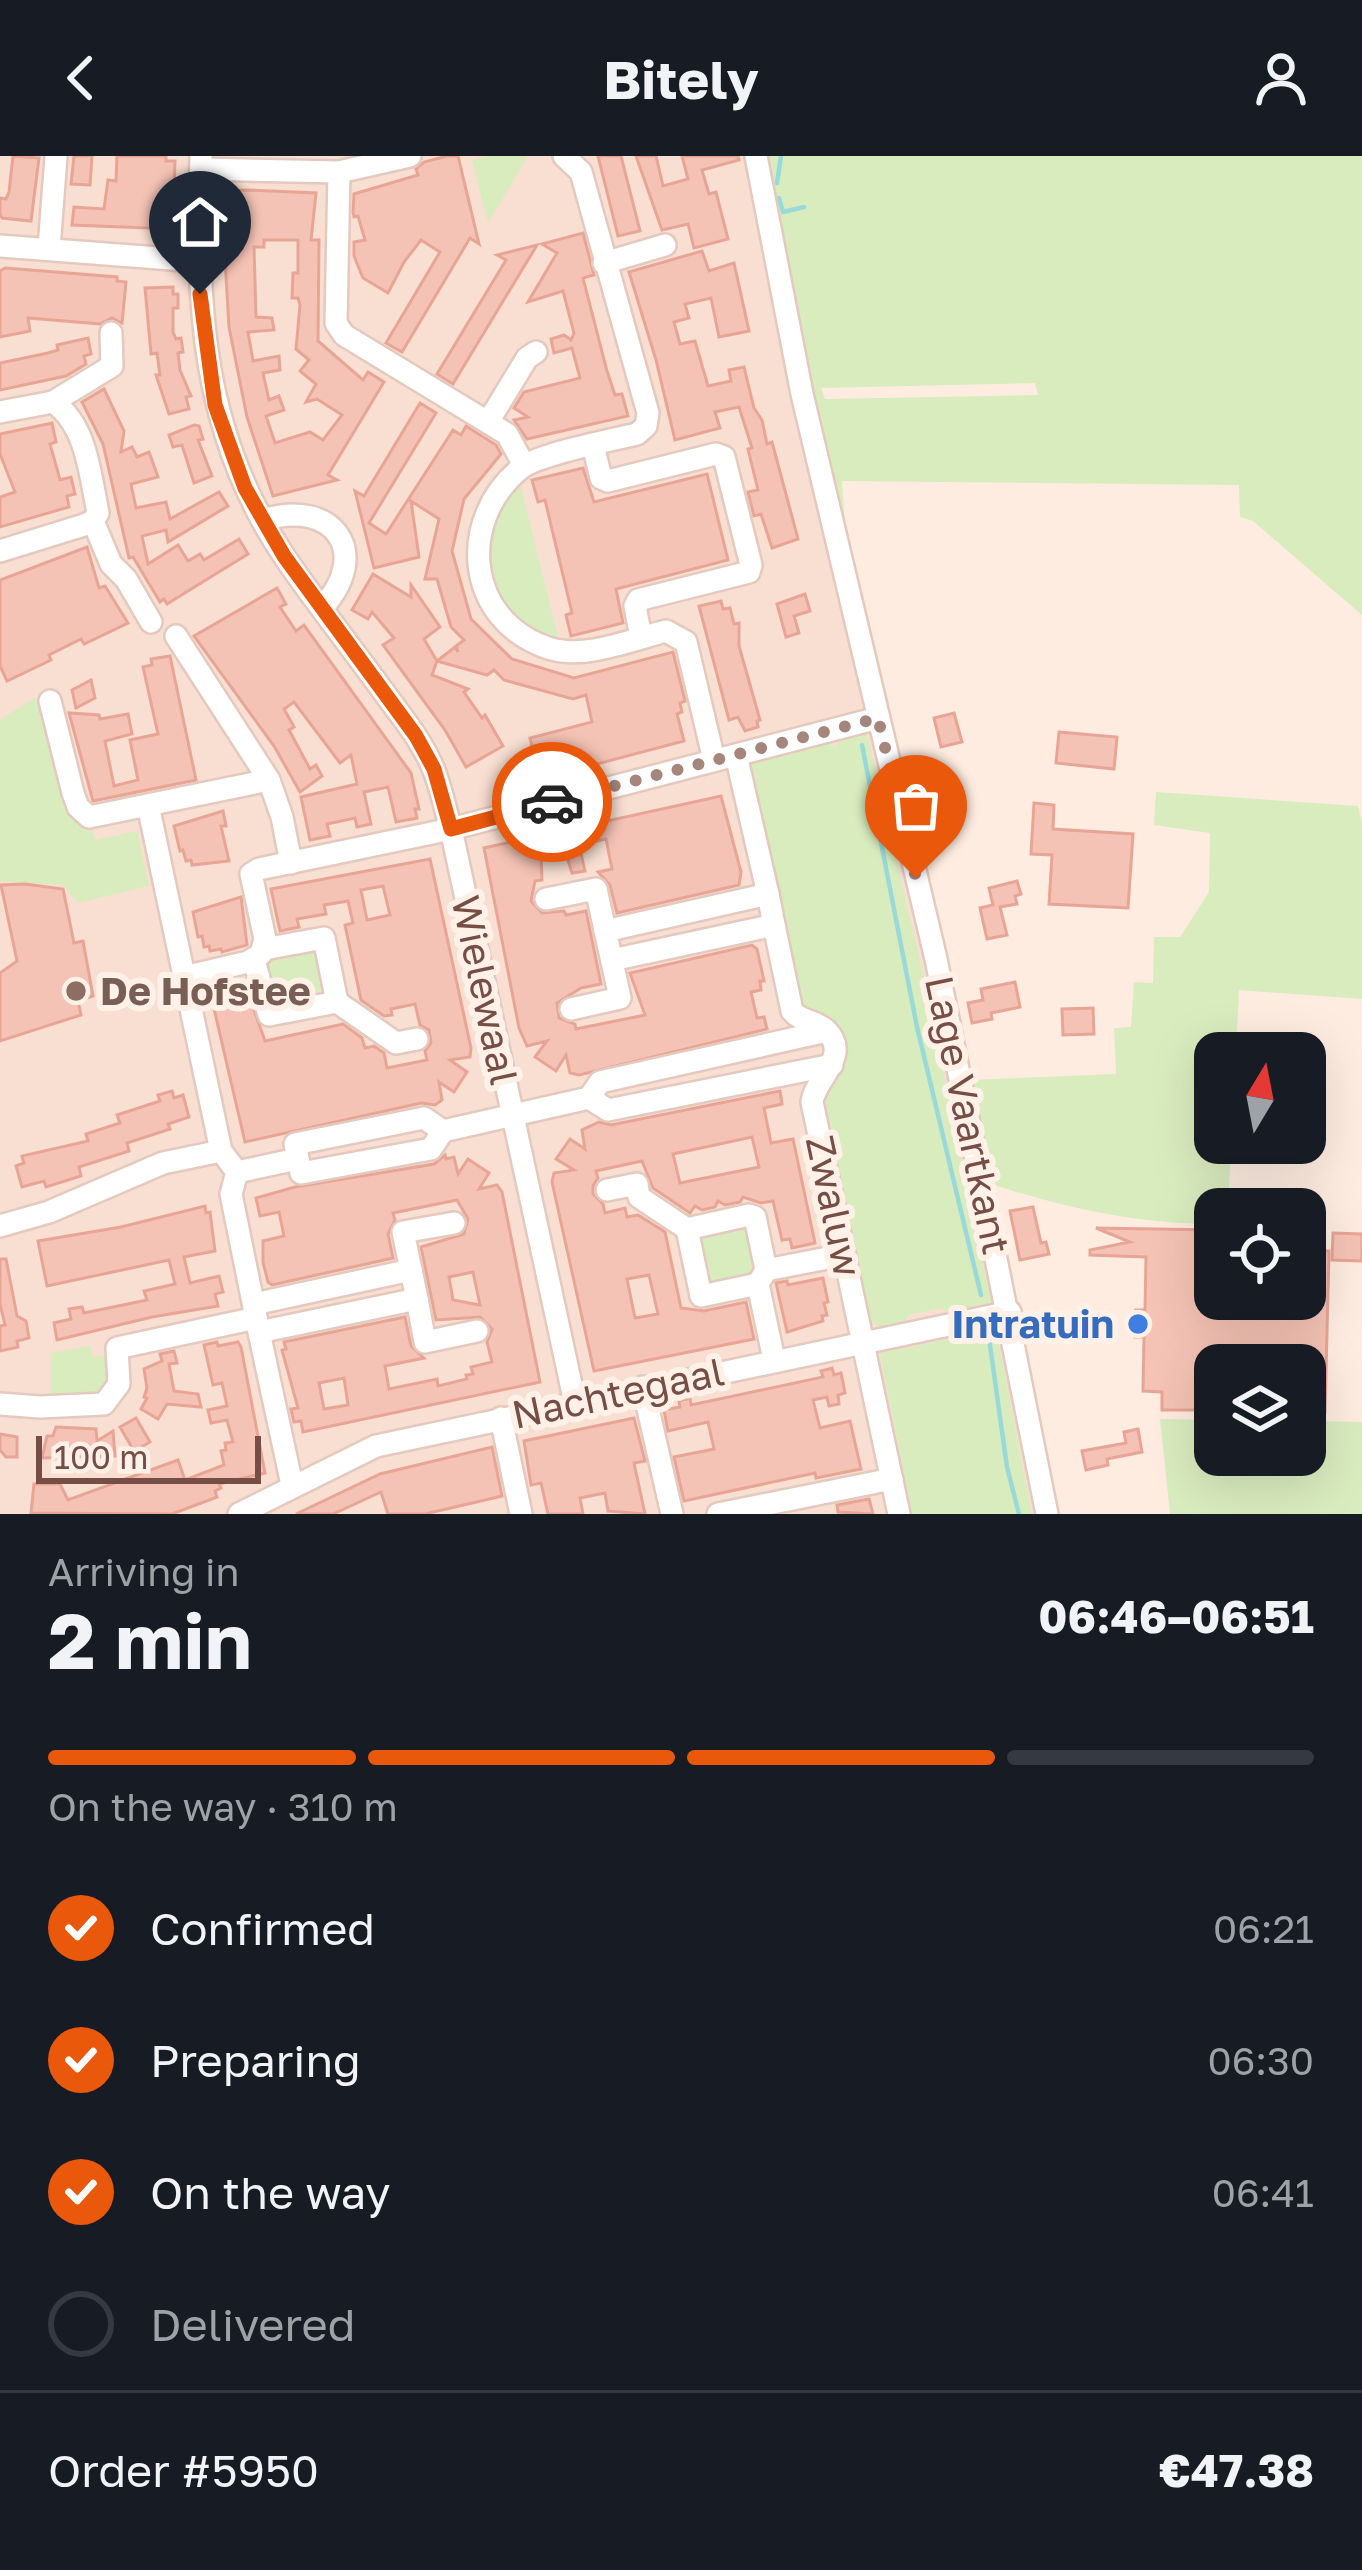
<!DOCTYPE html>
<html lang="en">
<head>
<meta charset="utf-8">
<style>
	body { margin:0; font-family:"Golos Text",sans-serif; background:#242831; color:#f1f3f6; height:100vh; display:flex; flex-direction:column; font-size:45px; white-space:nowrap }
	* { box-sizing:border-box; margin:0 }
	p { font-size:39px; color:#9ea1a6 }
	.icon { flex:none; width:66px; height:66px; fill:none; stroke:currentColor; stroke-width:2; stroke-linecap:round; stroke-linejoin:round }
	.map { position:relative; height:1358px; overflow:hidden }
	.drawer { display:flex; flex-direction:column; background:#171b24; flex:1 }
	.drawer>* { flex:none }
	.needle { width:78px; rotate:10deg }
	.tools { position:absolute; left:1194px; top:876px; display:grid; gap:24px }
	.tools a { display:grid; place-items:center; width:132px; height:132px; border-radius:24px; background:#171b24; box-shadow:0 12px 48px #0002; font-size:60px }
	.scale { position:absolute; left:36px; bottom:30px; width:225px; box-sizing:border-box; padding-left:12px; border:6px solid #764e46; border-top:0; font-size:33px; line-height:42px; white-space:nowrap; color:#764e46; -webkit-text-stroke:9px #fff1e7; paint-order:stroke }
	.pin { position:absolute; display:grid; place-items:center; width:102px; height:102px; color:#fff; margin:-123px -51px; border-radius:50% 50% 50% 0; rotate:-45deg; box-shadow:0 0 12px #0007 }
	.pin .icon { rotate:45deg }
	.courier { position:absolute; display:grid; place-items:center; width:120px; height:120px; margin:-60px; border:9px solid #ea580c; border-radius:50%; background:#fff; color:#222; box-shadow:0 3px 15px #0007 }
	.overview em { font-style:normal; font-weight:700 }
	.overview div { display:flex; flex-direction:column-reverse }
	.overview { display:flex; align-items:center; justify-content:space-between; height:204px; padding:0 48px }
	h1 { font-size:78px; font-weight:700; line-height:90px }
	.bar { display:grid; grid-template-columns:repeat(4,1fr); gap:18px 12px; align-content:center; height:144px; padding:0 48px }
	.bar i { height:15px; border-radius:9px; background:#363941 }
	.bar .active { background:#ea580c }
	.bar p { grid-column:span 4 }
	.line { display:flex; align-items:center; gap:30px; padding:0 48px; border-top:3px solid #363941 }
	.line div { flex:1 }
	ol { padding:0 48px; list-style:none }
	li { display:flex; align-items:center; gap:36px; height:132px }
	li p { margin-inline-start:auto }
	li .icon { padding:12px; border-radius:50%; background:#ea580c; color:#fff; stroke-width:4 }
	li:last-child { color:#9ea1a6 }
	li i { width:66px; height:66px; border:6px solid #363941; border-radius:50% }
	header { display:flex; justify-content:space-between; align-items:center; height:156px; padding:0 48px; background:#171b24; font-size:54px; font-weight:700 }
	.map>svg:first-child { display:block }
</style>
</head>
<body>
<header><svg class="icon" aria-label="back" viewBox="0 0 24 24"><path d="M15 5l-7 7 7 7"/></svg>Bitely<svg class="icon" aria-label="person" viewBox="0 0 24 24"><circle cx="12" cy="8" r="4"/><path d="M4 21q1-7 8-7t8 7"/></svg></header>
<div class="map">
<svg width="1362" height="1358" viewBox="0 0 1362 1358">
	<rect width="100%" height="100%" fill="#feece0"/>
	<polygon fill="#f8dfd1" points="0,0 756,0 1051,1358 0,1358"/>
	<g fill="#d9ecbe" fill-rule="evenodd">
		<polygon points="488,0 528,0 488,67 472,4"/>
		<path d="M763 0H1362V459L1253 365 1240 361 1239 329 842 325 845 370 836 364ZM1035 227 1038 239 825 243 821 232Z"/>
		<polygon points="518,319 560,489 511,461 487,424 484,379"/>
		<polygon points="34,542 41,545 59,630 91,670 95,684 137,675 149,730 78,747 63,729 0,725 0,564"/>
		<polygon points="860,573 866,577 870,591 923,817 991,1146 948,1157 941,1152 909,1159 905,1167 880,1172 869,1165 828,962 821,959 817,941 838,902 800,858 794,834 798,828 754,623 758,617 751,618 751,605 831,580 833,592 837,590 836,579"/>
		<path d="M1156 636 1358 650 1362 667V843L1239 834 1236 897H1215V987H1231L1228 1053H1215V1068C1138 1068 1065 1052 991 1028L970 924 1116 918 1114 872 1131 871 1134 826 1153 827 1154 781H1180L1209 736 1210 677 1154 669Z"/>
		<polygon points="320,785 334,839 272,853 262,815 278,791"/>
		<polygon points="751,1064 761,1110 749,1123 709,1131 698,1076"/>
		<polygon points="988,1173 997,1178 1032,1358 912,1358 879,1193 897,1189 904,1193"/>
		<polygon points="91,1190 92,1201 112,1198 107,1240 51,1245 51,1197"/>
		<polygon points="1160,1263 1215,1264 1215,1299 1305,1299 1305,1265 1362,1266 1362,1358 1170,1358"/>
	</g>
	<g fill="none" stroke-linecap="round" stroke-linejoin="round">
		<g stroke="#99dad9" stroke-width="4.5">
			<polyline points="777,27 781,0"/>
			<polyline points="779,42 783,56 804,51"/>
			<polyline points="862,589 917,871 981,1139"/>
			<polyline points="989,1182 1007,1311 1019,1358"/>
		</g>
	</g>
	<g fill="#f5c3b5" stroke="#e8a595" stroke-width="3" fill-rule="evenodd">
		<polygon points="13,0 39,2 31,65 2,62 0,58 0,42 6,43 9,36"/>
		<polygon points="74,0 92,0 90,29 71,28"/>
		<polygon points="117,0 166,0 166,5 175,5 173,73 72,69 74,51 104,53 108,24 116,25"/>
		<polygon points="447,0 458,0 479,88 470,82 402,196 386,187 440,96 421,84 404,106 388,137 363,122 354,100 354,86 365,84 358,60 354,61 353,56 354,38 418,19 416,13 424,6"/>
		<polygon points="598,0 621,0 640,75 618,80"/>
		<polygon points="636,0 656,0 663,30 688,23 682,0 738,0 739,4 702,14 709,38 716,36 728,83 694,92 688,68 662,74"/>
		<path d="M248 34 316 37 311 84H319L318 185 363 224 368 216 384 226 328 319 337 324 273 340 247 261 229 171 221 35ZM264 84H298V117H293L292 142H298L300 149 296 193 309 204 300 215 316 228 306 246 317 243 342 259 323 284 310 276 275 287 266 260 284 254 279 240 269 244 263 217 280 214 279 200 253 205 248 176 274 174 272 162 256 161 254 91H264Z"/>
		<polygon points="583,77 594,119 583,122 607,215 615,239 622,238 628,260 527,283 514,264 528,261 514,252 524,236 580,222 572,192 554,197 551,183 564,179 571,184 574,177 563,135 528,146 557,97 542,88"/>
		<polygon points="537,89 453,228 437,218 506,104 497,99"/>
		<polygon points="702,95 709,115 734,107 749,175 719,181 711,142 685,148 689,162 674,166 680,188 695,185 708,230 731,225 729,214 744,211 754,252 762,264 767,288 772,286 798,383 772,392 761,358 754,360 748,336 758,334 748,293 752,292 739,251 715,256 720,272 675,284 656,204 629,116"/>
		<polygon points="5,112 117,121 117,125 126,126 122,167 112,162 100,168 28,162 30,175 0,181 0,115"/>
		<polygon points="173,131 173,138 178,138 178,152 173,152 173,176 176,183 181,182 183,196 178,197 180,214 191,240 186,241 189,253 169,258 156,219 160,219 157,197 151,198 145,132"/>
		<polygon points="88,182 91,198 84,200 86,208 66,220 0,234 0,207 48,197 58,194 57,189"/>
		<polygon points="104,233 124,275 121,296 132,291 137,301 149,296 158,321 131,328 136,352 166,346 170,363 219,336 228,350 168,386 166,374 142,380 148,408 178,389 188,405 200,398 204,404 239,383 248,398 167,448 164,443 160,446 133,401 129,402 103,288 82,246"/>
		<polygon points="420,247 436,257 369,367 386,378 453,274 461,279 466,270 496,289 501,298 464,343 452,395 471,463 512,503 574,522 673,496 685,545 680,547 682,556 677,558 684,585 540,623 530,582 592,566 586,539 573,543 504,524 494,514 487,519 437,505 432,519 468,533 464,536 482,562 485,559 503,590 466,611 445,574 383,489 394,482 372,456 368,463 352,454 373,418 411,441 411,429 440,471 424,483 437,505 455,491 458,496 456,490 464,484 451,471 437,423 425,423 439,363 411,345 419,401 374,412 355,335 364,340"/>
		<polygon points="52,267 56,286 50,288 60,324 71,321 75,338 67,340 69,351 0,371 0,341 15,336 0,298 0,278"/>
		<polygon points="194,269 199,270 203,283 198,284 212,320 194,327 182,289 173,291 169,279"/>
		<polygon points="583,312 594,346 707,318 728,404 616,433 623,467 571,480 566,459 572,457 545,344 538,346 532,324"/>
		<polygon points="87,391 99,432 105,430 128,467 84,488 81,483 49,499 51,504 7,525 0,510 0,424"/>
		<polygon points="277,432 286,448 280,451 296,475 304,469 411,617 419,653 415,653 417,662 396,666 388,631 364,636 371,668 357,671 355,662 327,668 330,680 310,684 301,641 357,628 351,599 340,607 294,546 284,553 294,571 289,574 310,613 316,609 322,620 300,636 274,590 194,480"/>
		<polygon points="805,438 810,455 794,460 799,477 786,481 777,448"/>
		<polygon points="721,445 723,453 730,452 734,468 739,467 739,490 760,564 757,565 758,571 745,575 738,561 729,564 699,450"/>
		<polygon points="170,500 196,624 93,645 69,557 99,559 100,563 128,558 132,578 105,585 114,630 138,624 130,584 158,578 143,511 152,509 151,503"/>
		<polygon points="91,524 95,542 76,552 72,534"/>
		<polygon points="954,557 962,586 941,591 934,562"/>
		<polygon points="1059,576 1117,581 1114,613 1056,607"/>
		<polygon points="721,640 741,716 739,729 617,757 610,729 598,716 612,713 606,683 579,689 585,715 572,717 567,701 541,699 542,724 535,725 531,745 542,757 564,755 566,759 586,755 601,828 581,832 557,847 559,862 575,868 576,873 645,859 630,817 752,789 757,793 764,825 760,825 761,834 751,836 757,862 764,861 767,873 579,919 570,917 566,899 556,915 535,901 547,885 527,890 519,872 484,692"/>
		<polygon points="1034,647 1054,649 1053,673 1133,678 1128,752 1049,748 1052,699 1031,698"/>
		<polygon points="223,655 226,670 221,670 229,705 192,709 191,704 186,705 183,694 180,695 174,670"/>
		<path d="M430 703 471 892 470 901 450 904 467 916 454 936 439 926 442 944 435 949 421 947 245 986 209 831 244 825 265 885 343 868 362 882 365 892 374 890 384 897 387 912 427 904 425 895 431 887 429 874 420 869 415 848 391 853 392 859 384 860 361 844 345 769 353 767 348 745 324 749 326 758 297 763 299 771 280 775 271 733ZM383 730 390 759 367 764 361 734Z"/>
		<polygon points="1017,725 1021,738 1015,740 1017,748 1000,751 1007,779 987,783 980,752 993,749 989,732"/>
		<polygon points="25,728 63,733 74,787 83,785 93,840 78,845 81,859 0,885 0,817 17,805 1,729"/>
		<polygon points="241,741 247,789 222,796 221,793 210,795 209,790 204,791 202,780 198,781 193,756"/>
		<polygon points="1015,826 1020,851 991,857 992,863 972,867 968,847 983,844 981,833"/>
		<polygon points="1093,852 1094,878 1063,879 1062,853"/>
		<polygon points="172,935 174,942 183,939 189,961 168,968 170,973 127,987 129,995 79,1011 81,1020 46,1031 44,1025 22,1031 16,1010 24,1007 22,1000 88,985 86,978 120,967 117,959 160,945 158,939"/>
		<path d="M780 935 782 948 764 952 771 987 793 983 815 1087 792 1092 790 1083 782 1084 773 1045 761 1047 743 1041 740 1046 725 1049 718 1045 715 1051 702 1054 695 1050 690 1057 653 1032 642 1005 596 1015 598 1022 593 1030V1038L603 1048 605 1057 625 1052 627 1061 638 1059 665 1076 681 1152 704 1155 746 1146 754 1183 594 1215 552 1026 554 1017 574 1014 556 1003 570 983 585 993 582 974 599 966 611 969ZM752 981 759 1011 680 1027 673 998ZM649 1119 658 1158 635 1162 627 1123Z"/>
		<path d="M445 999 446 1003 454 1001 458 1018 468 1003 489 1017 479 1033 497 1029 502 1036 540 1226 303 1276 301 1265 294 1266 291 1253 298 1252 282 1194 286 1193 284 1186 405 1161 411 1190 424 1202 385 1210 389 1233 437 1223 438 1230 467 1223 466 1219 473 1218 471 1211 492 1206 487 1186 492 1173 480 1161 436 1164 421 1091 464 1078 468 1063 457 1044 393 1057 395 1064 388 1078 393 1102 272 1129 268 1126 263 1106V1085L284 1080 279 1056 260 1060 256 1042 295 1031 434 1008ZM473 1116 480 1149 453 1144 449 1121ZM344 1222 348 1249 324 1253 319 1227Z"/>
		<polygon points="205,1050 206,1057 210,1056 215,1095 184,1101 190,1127 219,1120 223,1136 215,1138 218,1150 152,1161 57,1184 54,1167 71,1163 69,1153 82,1151 84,1157 147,1144 144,1135 175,1128 169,1104 47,1130 38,1085 121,1071"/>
		<polygon points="1033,1051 1041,1087 1046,1086 1049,1098 1020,1104 1010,1055"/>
		<polygon points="1096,1072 1215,1074 1215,1143 1305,1143 1305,1094 1329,1095 1325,1256 1305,1255 1305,1209 1215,1209 1215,1254 1162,1254 1162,1236 1143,1235 1144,1181 1135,1181 1136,1154 1145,1154 1146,1101 1090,1099 1090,1094 1130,1086"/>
		<polygon points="1333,1077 1362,1078 1362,1105 1332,1104"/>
		<polygon points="0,1103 6,1103 17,1160 26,1165 29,1182 17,1185 18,1191 0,1195 0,1170 5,1169 0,1148"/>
		<polygon points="823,1122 828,1146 824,1147 827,1159 822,1160 823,1165 787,1176 776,1127 787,1125 788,1129"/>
		<polygon points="217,1186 218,1190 238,1186 241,1191 265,1317 219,1328 221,1332 215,1335 217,1341 172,1358 31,1357 34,1328 60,1328 68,1344 178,1304 185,1324 224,1309 221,1295 226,1294 225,1287 233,1286 227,1264 211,1267 208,1254 227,1250 222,1227 213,1229 204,1189"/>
		<polygon points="174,1195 177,1207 169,1208 174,1235 198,1238 201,1251 167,1248 158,1263 141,1253 147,1242 144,1241 147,1232 144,1213 162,1205 160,1198"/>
		<polygon points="832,1212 834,1219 841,1217 845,1237 838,1239 839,1248 829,1250 827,1241 813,1244 820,1272 850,1265 861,1313 816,1322 815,1317 684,1345 674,1301 714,1293 708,1266 668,1275 664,1254 680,1251 679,1245 690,1242 691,1249 823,1221 821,1215"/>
		<polygon points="136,1262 150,1286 134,1295 120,1271"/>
		<polygon points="634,1262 645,1305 634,1307 645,1358 608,1355 605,1337 580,1342 583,1358 548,1358 541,1327 531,1329 524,1285"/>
		<polygon points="56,1271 96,1273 97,1285 113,1275 115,1300 42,1302 47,1280 53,1280"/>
		<polygon points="1138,1273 1142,1296 1107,1303 1108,1309 1086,1314 1082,1295 1126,1287 1124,1276"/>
		<polygon points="0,1278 17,1281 17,1301 6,1301 0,1294"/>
		<polygon points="492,1291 502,1340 425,1358 388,1358 381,1336 333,1358 296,1358 380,1318"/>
		<polygon points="869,1343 873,1358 838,1356 837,1349"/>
	</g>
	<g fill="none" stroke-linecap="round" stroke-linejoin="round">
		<g stroke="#e4c9be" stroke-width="26">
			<g id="minor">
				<path d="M201 0C196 147 200 277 286 403 317 448 351 491 383 535 401 560 421 583 433 612 441 631 445 653 451 673L575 1247"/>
				<path d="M564 0 581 16 648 257 646 270 637 278C611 284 539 298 521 312 457 364 465 464 548 492 584 504 631 484 666 475L686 486 714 604"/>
				<polyline points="756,0 802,238 936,803 1047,1358"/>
				<polyline points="201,13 339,16 410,0"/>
				<polyline points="339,16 336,167 344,179 507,278 524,309"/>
				<polyline points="0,90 198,105"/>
				<polyline points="49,93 56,0"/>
				<polyline points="604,107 665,89"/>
				<polyline points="53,246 112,210 111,177"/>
				<path d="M0 256 53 246C87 269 90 319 98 357L93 365 84 369 0 395"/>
				<polyline points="488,266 527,202 536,196"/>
				<polyline points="593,289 601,322 608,325 716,298 724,301 751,409 749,416 638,444 635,450 641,482"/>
				<path d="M263 364C333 342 373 396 322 452"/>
				<polyline points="93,365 111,408 126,423 151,466"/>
				<polyline points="176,480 269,624 282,661 291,707"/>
				<polyline points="50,545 73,637 78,651 89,661 269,624"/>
				<polyline points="736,599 768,738"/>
				<polyline points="148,649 221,995 237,1016 231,1038 259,1176 417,1143 411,1114 254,1148"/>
				<polyline points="546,743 596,733 620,842 571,853"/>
				<path d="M774 769 792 855C801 866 815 864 826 874 852 900 815 922 812 946L899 1358"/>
				<polyline points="605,775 768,738 774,769 612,804"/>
				<polyline points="254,804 269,859 337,846 324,782 264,793"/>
				<polyline points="184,821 248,806 261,798 265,783 251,718 259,713 451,673 878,562"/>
				<polyline points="337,846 396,887 417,883"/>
				<polyline points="827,875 600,926 589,942 608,954 832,909"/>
				<polyline points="443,975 424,962 295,988 301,1017 431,993 443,975 589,942"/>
				<polyline points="237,1016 297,1003"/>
				<polyline points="607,1034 637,1028 639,1041 687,1073"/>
				<polyline points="0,1070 49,1056 163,1007 221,995"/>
				<polyline points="411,1114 403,1076 454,1067"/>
				<polyline points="758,1128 701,1140 687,1073 749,1059 755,1061 766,1114"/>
				<polyline points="417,1143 425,1186 477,1175"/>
				<polyline points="259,1176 292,1329"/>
				<polyline points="774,1204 758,1128 766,1114 843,1099"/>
				<polyline points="643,1231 672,1358"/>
				<polyline points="0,1248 40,1251 104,1248 119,1228 117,1192 256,1162"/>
				<polyline points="501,1262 521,1358"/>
				<polyline points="239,1358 376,1290 1010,1156"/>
				<polyline points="718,1358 892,1323"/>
			</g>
		</g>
		<use href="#minor" stroke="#fff" stroke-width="21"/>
	</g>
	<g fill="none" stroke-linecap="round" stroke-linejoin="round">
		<polyline stroke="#a6857c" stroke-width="12" stroke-dasharray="0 21.6" points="552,646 878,562 916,722"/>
		<polyline stroke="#ea580c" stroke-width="15" points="200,138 215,249 245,332 284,400 416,580 434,613 451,673 552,646"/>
	</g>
	<circle fill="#8d6e63" stroke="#fff1e7" stroke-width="4.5" cx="76" cy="835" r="12"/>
	<circle fill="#3f7fe0" stroke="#fff1e7" stroke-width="4.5" cx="1138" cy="1168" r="12"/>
	<g text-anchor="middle" stroke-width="12" stroke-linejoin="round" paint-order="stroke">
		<g font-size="39" fill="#764e46" stroke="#fff1e7">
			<text transform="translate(485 834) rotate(78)" y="14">Wielewaal</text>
			<text transform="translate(968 959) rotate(78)" y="14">Lage Vaartkant</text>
			<text transform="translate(834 1050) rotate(78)" y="14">Zwaluw</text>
			<text transform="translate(618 1237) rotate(-12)" y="14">Nachtegaal</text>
		</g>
		<g font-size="39" font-weight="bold" fill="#785e54" stroke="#fff1e7" text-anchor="start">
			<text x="100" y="849">De Hofstee</text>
		</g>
		<g font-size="39" font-weight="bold" fill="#366cbe" stroke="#fff1e7" text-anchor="end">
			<text x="1114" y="1182">Intratuin</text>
		</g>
	</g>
</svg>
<div class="tools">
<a><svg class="needle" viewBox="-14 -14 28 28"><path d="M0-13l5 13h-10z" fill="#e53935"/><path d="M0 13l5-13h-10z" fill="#9ea1a6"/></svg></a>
<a><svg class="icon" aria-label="locate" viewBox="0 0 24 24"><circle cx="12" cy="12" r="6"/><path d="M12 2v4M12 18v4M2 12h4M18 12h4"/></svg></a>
<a><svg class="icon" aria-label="layers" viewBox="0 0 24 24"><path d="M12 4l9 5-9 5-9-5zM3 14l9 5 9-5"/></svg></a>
</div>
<div class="scale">100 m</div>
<div class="pin" style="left:916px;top:722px;background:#ea580c"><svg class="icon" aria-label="bag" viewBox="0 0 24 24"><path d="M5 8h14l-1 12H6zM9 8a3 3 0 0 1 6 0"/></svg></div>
<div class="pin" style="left:200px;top:138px;background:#1f2937"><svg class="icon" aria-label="home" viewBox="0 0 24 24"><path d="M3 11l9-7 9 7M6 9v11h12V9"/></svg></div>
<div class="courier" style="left:552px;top:646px"><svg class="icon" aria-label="car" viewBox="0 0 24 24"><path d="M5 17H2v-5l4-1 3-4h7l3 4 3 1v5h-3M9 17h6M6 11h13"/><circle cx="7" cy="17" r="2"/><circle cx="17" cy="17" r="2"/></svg></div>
</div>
<section class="drawer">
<div class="overview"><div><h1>2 min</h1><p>Arriving in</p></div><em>06:46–06:51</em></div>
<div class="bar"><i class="active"></i><i class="active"></i><i class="active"></i><i></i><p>On the way · 310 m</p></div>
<ol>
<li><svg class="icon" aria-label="check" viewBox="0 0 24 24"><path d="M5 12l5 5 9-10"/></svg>Confirmed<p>06:21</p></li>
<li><svg class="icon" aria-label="check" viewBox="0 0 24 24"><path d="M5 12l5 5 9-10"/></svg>Preparing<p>06:30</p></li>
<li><svg class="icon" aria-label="check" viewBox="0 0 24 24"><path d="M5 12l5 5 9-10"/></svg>On the way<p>06:41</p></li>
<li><i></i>Delivered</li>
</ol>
<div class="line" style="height:156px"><div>Order #5950</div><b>€47.38</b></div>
</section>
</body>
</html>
